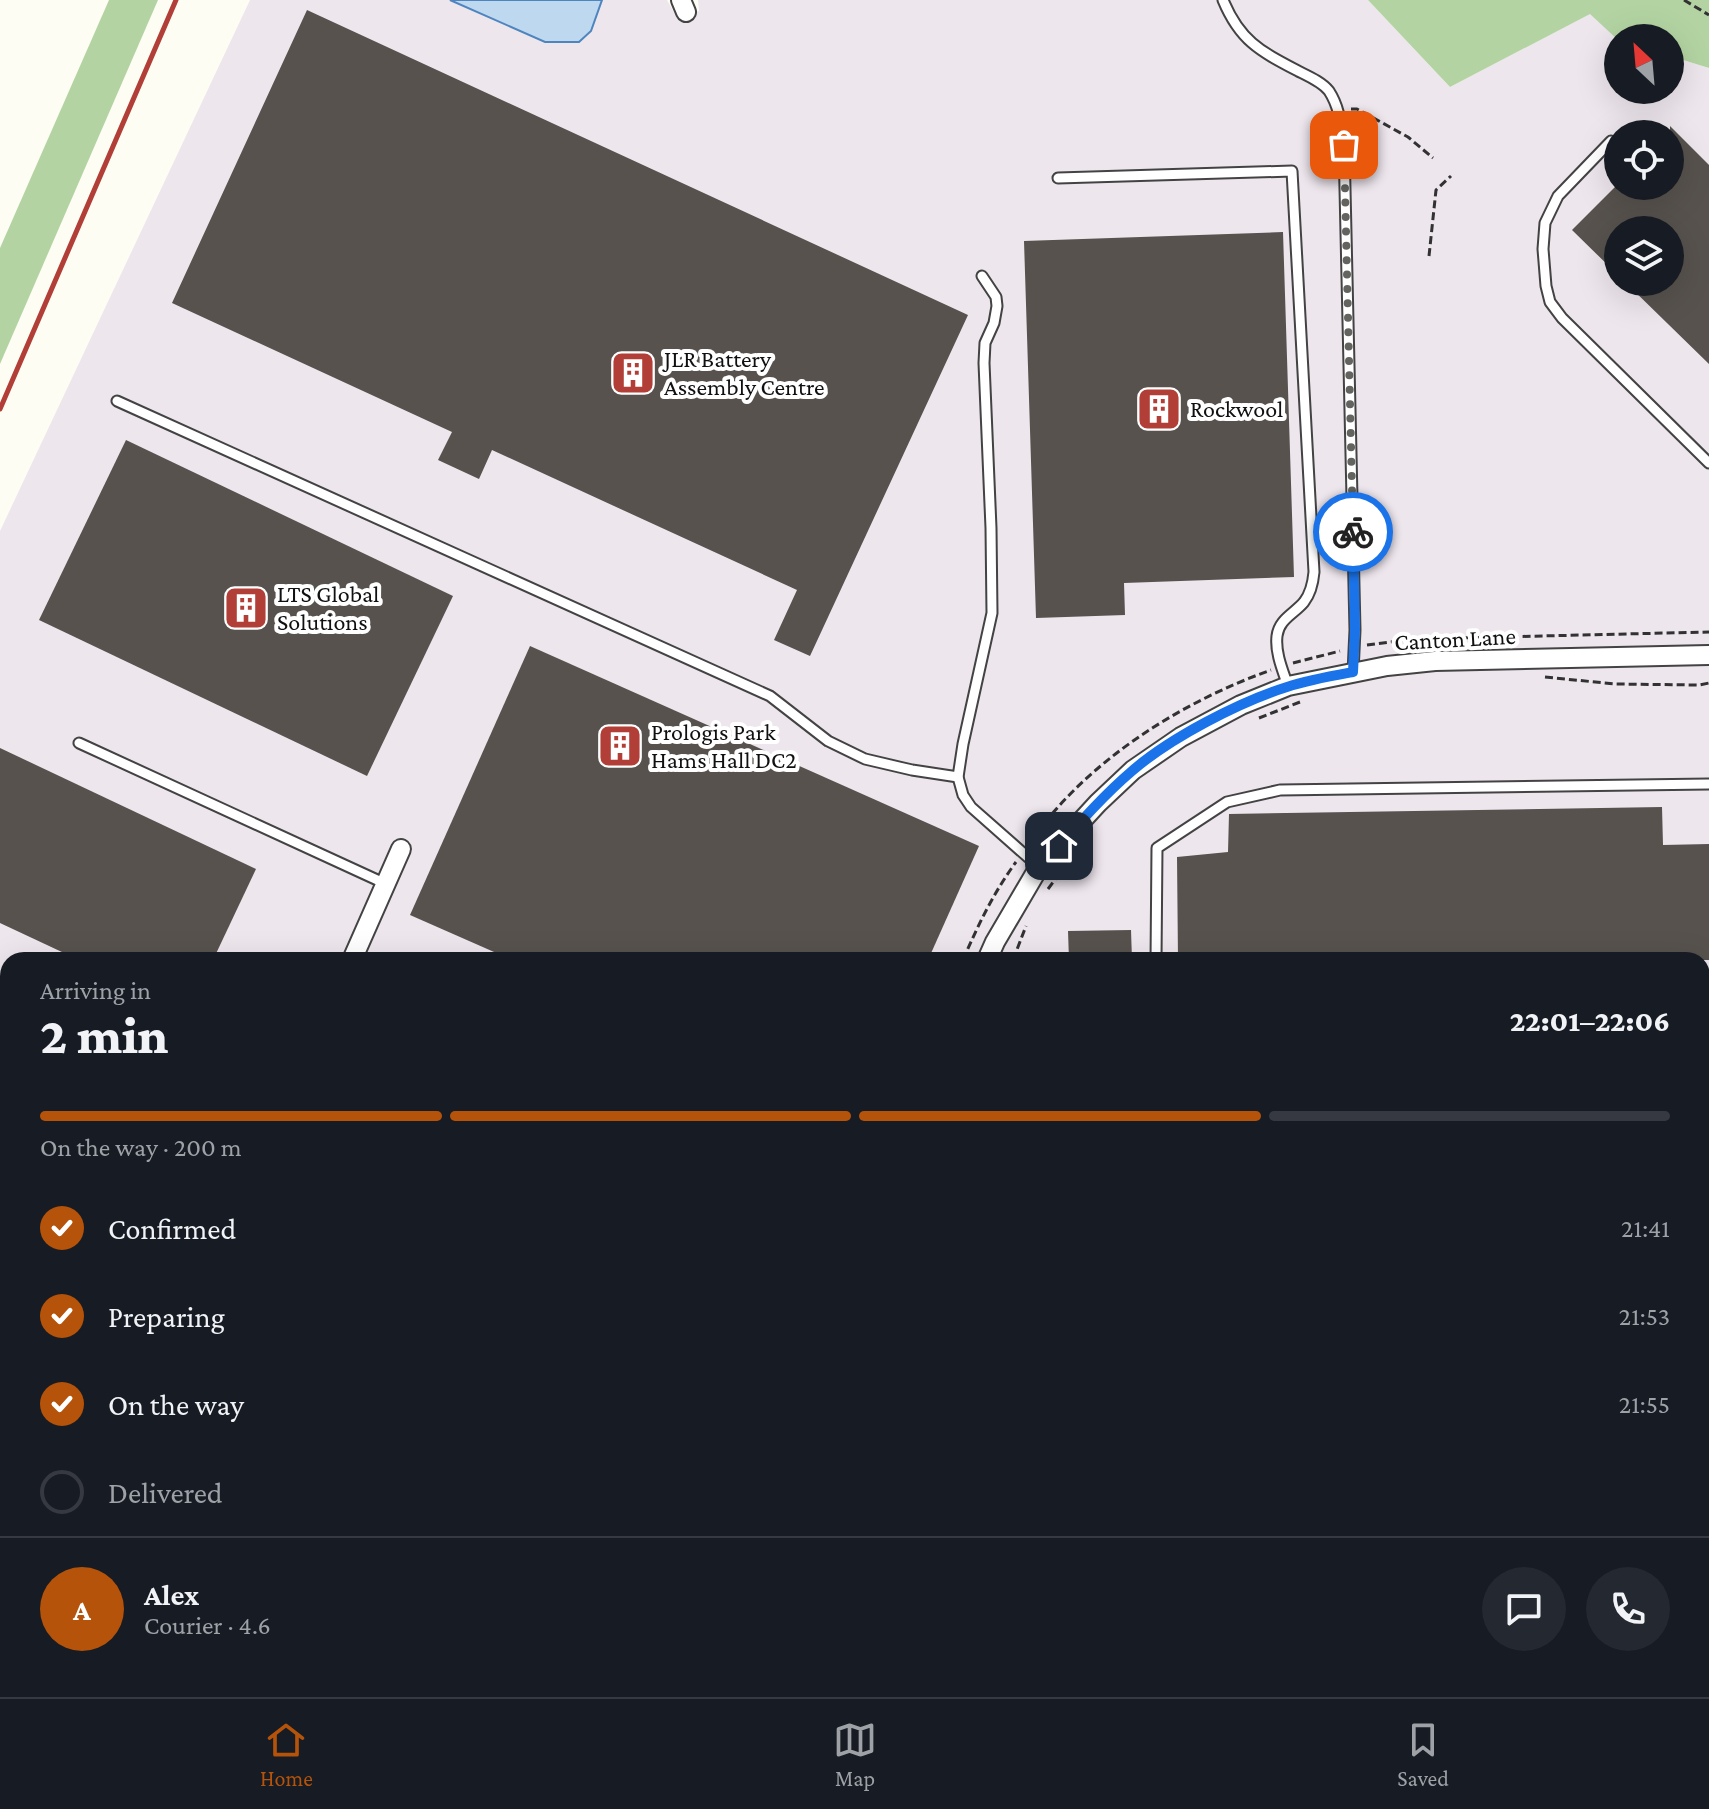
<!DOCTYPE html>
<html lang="en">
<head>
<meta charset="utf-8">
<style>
	body { margin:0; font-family:"Crimson Pro",serif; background:#242831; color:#f1f3f6; height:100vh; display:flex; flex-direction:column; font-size:30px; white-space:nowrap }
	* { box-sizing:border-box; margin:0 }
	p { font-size:26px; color:#9ea1a6 }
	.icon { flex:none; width:44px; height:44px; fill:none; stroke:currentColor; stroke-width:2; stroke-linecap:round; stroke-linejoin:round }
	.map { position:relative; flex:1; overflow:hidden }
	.panel { position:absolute; left:0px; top:952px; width:1710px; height:746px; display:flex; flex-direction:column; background:#171b24; border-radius:24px 24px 0 0; box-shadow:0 8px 32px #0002 }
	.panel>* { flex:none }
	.needle { width:52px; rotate:334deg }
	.buttons { position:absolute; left:1604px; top:24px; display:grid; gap:16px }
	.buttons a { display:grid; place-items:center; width:80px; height:80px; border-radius:50%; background:#171b24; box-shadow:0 8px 32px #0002; font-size:40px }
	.pin { position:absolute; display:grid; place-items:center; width:68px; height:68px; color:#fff; margin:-34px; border-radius:16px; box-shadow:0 4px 12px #0006 }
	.courier { position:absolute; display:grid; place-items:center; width:80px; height:80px; margin:-40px; border:6px solid #1a73e8; border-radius:50%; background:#fff; color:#222; box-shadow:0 2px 10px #0007 }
	.overview em { font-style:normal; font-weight:800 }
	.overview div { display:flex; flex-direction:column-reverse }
	.overview { display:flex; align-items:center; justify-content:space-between; height:136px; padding:0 40px }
	h1 { font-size:52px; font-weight:800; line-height:60px }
	.bar { display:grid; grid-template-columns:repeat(4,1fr); gap:12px 8px; align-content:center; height:96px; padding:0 40px }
	.bar i { height:10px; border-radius:6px; background:#363941 }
	.bar .on { background:#b45309 }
	.bar p { grid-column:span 4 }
	.line { display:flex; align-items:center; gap:20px; padding:0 40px; border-top:2px solid #363941 }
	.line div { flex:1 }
	.round { display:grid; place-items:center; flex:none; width:84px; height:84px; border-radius:42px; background:#242831 }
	ol { padding:0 40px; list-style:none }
	li { display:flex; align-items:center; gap:24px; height:88px }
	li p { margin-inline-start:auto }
	li .icon { padding:8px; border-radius:50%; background:#b45309; color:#fff; stroke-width:4 }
	li:last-child { color:#9ea1a6 }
	li i { width:44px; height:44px; border:4px solid #363941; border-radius:50% }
	.tabs { display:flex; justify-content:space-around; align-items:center; height:112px; border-top:2px solid #363941; background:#171b24; font-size:22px; color:#9ea1a6 }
	.tabs a { display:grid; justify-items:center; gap:4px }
	.tabs .on { color:#b45309 }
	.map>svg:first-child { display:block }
</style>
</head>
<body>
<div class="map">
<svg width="1709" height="1697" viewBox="0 0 1709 1697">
	<rect width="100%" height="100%" fill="#fefdf4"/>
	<path fill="#ede6ed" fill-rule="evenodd" d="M250 0H667L676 16 699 11 698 0H1368L1450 87 1591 13 1618 40V90H1670V56L1709 68V1697H0V531ZM1618 134H1670V186H1618ZM1618 230H1670V282H1618ZM8 960H1702V1690H8Z"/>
	<g fill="#b3d4a2">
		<polygon points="109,0 158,0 0,364 0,248"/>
		<polygon points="1368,0 1709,0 1709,68 1670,56 1670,38 1618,38 1618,40 1590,14 1450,87"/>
	</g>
	<g fill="#bed8f0" stroke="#4e85be" stroke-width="2">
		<polygon points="450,0 602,0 591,31 579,42 545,42"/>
		<polygon points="1056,1690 1186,1690 1187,1697 1063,1697"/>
	</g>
	<g fill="#57524d">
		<polygon points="307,10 968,315 810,656 774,640 797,590 492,450 479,479 438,460 452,432 172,303"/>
		<polygon points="1670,126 1709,165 1709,364 1625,282 1670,282 1670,230 1618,230 1618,275 1572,230 1616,186 1670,186"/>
		<polygon points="1283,232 1294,577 1124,583 1125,615 1036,618 1024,241"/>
		<polygon points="126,440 453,596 367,776 39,620"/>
		<polygon points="530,646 979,846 928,960 512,960 410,915"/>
		<polygon points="0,748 256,869 213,960 79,960 0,923"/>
		<polygon points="1662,807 1663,845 1709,844 1709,960 1178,960 1177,857 1228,852 1229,814"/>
		<polygon points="1131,930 1132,960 1069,960 1068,931"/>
	</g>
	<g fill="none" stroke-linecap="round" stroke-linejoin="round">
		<g stroke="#434343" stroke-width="13">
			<g id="lane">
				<path d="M1223 0C1240 41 1260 51 1298 71 1308 76 1322 82 1329 91 1340 108 1341 126 1344 145L1355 630 1353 672"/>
				<polyline points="1611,141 1558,196 1545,223 1543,249 1546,286 1550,302 1562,318 1709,463"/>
				<path d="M1058 178 1292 171 1314 572C1313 583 1311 593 1304 602 1294 614 1279 619 1277 636 1275 653 1283 671 1288 686"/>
				<polyline points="982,276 996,297 997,306 994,323 985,343 984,363 991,528 992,613 963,744 958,777 963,795 971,807 1039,867"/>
				<polyline points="117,401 770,696 828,741 865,759 912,770 958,777"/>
				<polyline points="79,743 386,884"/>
				<polyline points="1156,960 1157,848 1227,802 1280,790 1709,784"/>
				<polyline points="1702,1560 1709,1559"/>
				<polyline points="1702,1640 1703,1697"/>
				<polyline points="440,1690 442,1697"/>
				<polyline points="1250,1690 1252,1697"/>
				<polyline points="1333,1690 1334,1697"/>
				<polyline points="1383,1690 1383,1697"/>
				<polyline points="1423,1690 1423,1697"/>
				<polyline points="1463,1690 1463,1697"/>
				<polyline points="1504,1690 1504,1697"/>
				<polyline points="1543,1690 1543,1697"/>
				<polyline points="1583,1690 1584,1697"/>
				<polyline points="1623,1690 1624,1697"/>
				<polyline points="1662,1690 1662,1697"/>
				<polyline points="305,1697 306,1690"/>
				<polyline points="859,1697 860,1690"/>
			</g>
		</g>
		<g stroke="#434343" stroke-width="22">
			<g id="street">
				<polyline points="681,0 686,12"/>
				<polyline points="352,960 401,849"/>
				<polyline points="987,960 995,942 1039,867 1098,803 1133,770 1181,737 1241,705 1288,686 1387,666 1435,661 1709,655"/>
				<polyline points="0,1148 8,1145"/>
				<polyline points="950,1697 950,1690"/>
			</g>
		</g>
		<g stroke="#323232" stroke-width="3" stroke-dasharray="8 4" stroke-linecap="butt">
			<polyline points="1684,0 1709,15"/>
			<polyline points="1351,109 1357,109 1408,137 1433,158"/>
			<polyline points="1429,256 1436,190 1451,176"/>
			<polyline points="1367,645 1414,639 1709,632"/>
			<polyline points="1293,663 1340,651"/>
			<polyline points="1545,677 1615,684 1699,685 1709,683"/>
			<polyline points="1259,718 1300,702"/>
			<path d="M1030 842C1087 761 1179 703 1271 670"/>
			<polyline points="1048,889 1062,870"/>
			<path d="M963 960C978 925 994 892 1016 862"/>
			<polyline points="1013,960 1026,926"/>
			<polyline points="970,1690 970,1697"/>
			<polyline points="930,1697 931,1690"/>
		</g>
		<use href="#lane" stroke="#fff" stroke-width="9"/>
		<use href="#street" stroke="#fff" stroke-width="18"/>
		<polyline stroke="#b13f37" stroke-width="5" points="0,409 176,0"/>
	</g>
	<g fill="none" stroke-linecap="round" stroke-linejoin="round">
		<polyline stroke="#636360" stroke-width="8" stroke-dasharray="0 14.4" points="1344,145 1353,532"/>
		<path stroke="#1a73e8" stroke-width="10" d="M1059 846C1082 820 1105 794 1132 771 1170 738 1239 702 1287 687 1308 680 1331 676 1353 672L1355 630 1353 532"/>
	</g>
	<defs>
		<g id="building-square" transform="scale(2.3)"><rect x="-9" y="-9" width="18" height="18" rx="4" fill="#b13f37" stroke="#fff"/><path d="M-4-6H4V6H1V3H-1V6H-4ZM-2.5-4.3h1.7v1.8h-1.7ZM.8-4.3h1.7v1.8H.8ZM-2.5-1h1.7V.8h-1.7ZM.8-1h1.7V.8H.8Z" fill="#fff"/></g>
	</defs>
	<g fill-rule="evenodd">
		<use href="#building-square" x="633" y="373"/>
		<use href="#building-square" x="1159" y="409"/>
		<use href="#building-square" x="246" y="608"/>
		<use href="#building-square" x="620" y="746"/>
	</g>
	<g text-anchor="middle" stroke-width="8" stroke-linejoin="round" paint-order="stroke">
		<g font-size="24" fill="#101010" stroke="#fff" text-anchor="start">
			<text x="664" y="367">JLR Battery<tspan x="664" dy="28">Assembly Centre</tspan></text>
			<text x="1190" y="417">Rockwool</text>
			<text x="277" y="602">LTS Global<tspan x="277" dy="28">Solutions</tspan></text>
			<text x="651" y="740">Prologis Park<tspan x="651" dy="28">Hams Hall DC2</tspan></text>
		</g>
		<g font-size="24" fill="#101010" stroke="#fff">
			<text transform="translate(1455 639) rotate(-3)" y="8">Canton Lane</text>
		</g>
	</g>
</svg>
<div class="buttons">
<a><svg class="needle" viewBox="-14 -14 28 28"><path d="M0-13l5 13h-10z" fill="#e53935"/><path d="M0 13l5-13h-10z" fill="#9ea1a6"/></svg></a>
<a><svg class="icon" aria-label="locate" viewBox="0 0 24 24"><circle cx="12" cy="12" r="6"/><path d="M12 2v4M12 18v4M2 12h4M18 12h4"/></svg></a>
<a><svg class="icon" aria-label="layers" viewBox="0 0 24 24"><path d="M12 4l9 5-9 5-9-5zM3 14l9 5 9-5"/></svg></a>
</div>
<div class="pin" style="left:1344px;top:145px;background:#ea580c"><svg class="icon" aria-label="bag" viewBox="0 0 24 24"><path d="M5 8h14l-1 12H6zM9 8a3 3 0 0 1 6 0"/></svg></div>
<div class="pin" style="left:1059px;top:846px;background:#1f2937"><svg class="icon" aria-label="home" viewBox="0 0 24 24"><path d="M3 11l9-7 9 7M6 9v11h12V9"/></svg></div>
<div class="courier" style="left:1353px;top:532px"><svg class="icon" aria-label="bike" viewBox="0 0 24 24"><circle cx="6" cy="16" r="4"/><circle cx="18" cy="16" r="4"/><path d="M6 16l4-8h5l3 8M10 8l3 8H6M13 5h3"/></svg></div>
<section class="panel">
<div class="overview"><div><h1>2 min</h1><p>Arriving in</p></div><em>22:01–22:06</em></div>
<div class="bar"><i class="on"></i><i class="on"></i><i class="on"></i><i></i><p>On the way · 200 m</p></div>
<ol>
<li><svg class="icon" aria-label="check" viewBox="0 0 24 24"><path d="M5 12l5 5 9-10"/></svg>Confirmed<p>21:41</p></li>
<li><svg class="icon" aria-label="check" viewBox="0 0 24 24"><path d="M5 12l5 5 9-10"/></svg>Preparing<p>21:53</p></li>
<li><svg class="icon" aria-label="check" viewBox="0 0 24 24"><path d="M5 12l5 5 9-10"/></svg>On the way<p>21:55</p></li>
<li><i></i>Delivered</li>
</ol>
<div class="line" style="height:144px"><b class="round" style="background:#b45309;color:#fff">A</b><div><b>Alex</b><p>Courier · 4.6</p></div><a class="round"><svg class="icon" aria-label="chat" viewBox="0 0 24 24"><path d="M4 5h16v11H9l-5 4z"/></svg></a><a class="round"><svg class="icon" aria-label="phone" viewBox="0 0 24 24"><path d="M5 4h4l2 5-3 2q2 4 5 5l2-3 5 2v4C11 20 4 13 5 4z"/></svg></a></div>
</section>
</div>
<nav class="tabs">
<a class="on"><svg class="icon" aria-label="home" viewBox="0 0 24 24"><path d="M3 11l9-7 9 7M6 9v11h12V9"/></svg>Home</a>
<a><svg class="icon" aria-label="map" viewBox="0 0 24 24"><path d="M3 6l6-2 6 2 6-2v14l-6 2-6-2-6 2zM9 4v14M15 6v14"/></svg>Map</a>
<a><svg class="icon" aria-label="saved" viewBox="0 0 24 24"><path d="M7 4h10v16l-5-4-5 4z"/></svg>Saved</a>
</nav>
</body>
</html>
